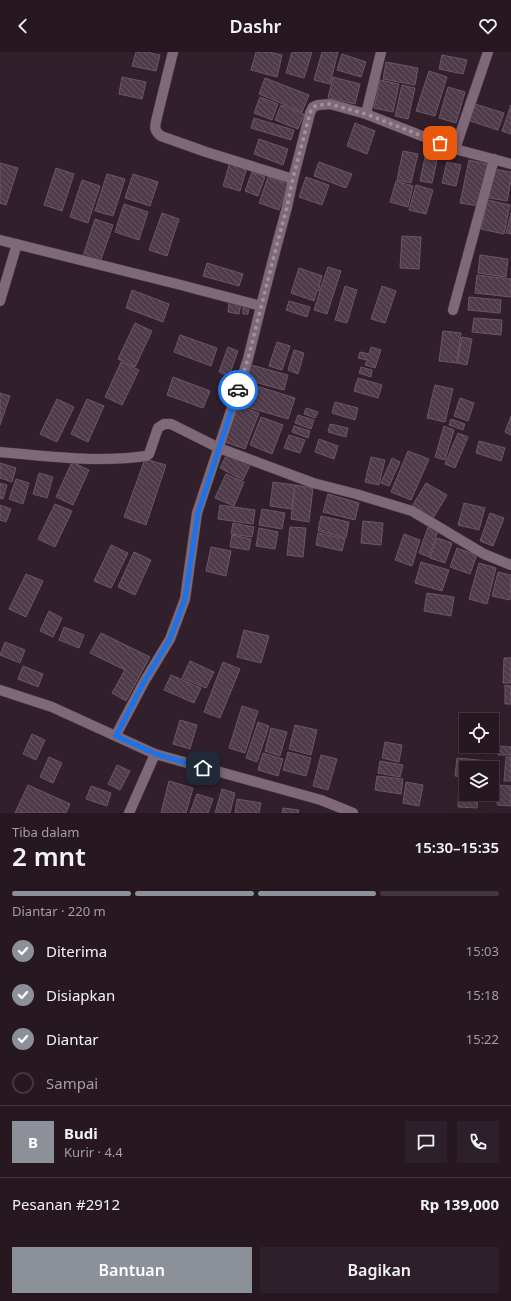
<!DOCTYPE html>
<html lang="id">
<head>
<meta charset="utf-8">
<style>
	body { margin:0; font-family:"Noto Sans",sans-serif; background:#2e202a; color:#f1f3f6; height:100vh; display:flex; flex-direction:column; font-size:15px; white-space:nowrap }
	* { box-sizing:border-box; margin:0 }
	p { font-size:13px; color:#a49fa5 }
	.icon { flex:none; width:22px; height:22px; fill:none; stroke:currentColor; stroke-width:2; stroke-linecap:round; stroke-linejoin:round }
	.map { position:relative; height:761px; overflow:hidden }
	.drawer { display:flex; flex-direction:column; background:#261721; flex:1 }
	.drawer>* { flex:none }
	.controls { position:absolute; left:459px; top:661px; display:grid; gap:8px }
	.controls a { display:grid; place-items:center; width:40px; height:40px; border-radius:0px; background:#261721; box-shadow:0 4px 16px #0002,0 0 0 1px #42363f; font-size:20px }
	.pin { position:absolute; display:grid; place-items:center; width:34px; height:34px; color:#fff; margin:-17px; border-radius:8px; box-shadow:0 2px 6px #0006 }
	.courier { position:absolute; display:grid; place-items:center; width:40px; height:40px; margin:-20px; border:3px solid #1a73e8; border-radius:50%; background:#fff; color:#222; box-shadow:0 1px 5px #0007 }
	.headline em { font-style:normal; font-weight:600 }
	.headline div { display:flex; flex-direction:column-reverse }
	.headline { display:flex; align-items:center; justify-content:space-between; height:68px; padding:0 12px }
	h1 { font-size:26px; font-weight:600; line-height:30px }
	.bar { display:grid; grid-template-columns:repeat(4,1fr); gap:6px 4px; align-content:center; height:48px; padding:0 12px }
	.bar i { height:5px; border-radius:3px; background:#42363f }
	.bar .selected { background:#8c9099 }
	.bar p { grid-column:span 4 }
	.line { display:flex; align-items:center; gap:10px; padding:0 12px; border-top:1px solid #42363f }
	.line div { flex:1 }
	.round { display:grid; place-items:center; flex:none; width:42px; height:42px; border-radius:0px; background:#2e202a }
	ol { padding:0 12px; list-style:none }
	li { display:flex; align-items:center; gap:12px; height:44px }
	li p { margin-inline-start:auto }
	li .icon { padding:4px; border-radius:50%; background:#8c9099; color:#fff; stroke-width:4 }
	li:last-child { color:#a49fa5 }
	li i { width:22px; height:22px; border:2px solid #42363f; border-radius:50% }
	.cta { display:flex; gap:8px; margin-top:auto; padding:8px 12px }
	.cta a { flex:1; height:46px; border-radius:0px; background:#8c9099; color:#fff; font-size:16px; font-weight:600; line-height:46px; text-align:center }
	.cta a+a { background:#2e202a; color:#f1f3f6 }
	header { display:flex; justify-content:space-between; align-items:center; height:52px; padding:0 12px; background:#261721; font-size:18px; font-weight:600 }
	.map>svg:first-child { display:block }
</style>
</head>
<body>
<header><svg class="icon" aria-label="back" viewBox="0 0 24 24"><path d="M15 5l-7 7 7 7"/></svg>Dashr<svg class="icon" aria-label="heart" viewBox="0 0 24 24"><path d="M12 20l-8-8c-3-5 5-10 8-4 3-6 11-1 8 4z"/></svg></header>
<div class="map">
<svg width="511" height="761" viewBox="0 0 511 761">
	<defs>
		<pattern id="building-back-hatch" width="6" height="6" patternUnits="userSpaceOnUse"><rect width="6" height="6" fill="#4f3b49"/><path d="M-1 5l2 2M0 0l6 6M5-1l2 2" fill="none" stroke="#685662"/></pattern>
	</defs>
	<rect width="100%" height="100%" fill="#321f2c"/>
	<g fill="url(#building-back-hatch)" stroke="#6d5665">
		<polygon points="136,0 147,0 160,3 156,19 132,14"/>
		<polygon points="256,0 269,0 282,3 277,25 251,18"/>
		<polygon points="292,0 312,0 304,26 286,21"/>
		<polygon points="322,0 338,0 330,32 314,28"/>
		<polygon points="342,2 366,10 361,25 337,18"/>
		<polygon points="442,3 467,8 463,22 439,17"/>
		<polygon points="386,10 418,16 415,33 383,27"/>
		<polygon points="429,19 447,25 435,64 416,59"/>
		<polygon points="122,25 146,30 142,47 119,42"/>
		<polygon points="333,25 360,32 355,52 328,46"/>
		<polygon points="265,26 309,43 302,60 259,42"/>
		<polygon points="380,28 399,32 393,60 374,56"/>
		<polygon points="402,33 415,36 408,67 395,64"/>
		<polygon points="448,35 465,40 456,71 439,66"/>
		<polygon points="260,45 278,52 272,68 254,61"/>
		<polygon points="475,52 504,61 498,78 470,69"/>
		<polygon points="281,53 304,62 298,77 275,68"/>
		<polygon points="511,53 511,82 502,79"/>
		<polygon points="254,66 294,78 291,88 251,76"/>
		<polygon points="355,71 375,79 367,102 347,94"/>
		<polygon points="259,87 288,97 283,113 254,102"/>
		<polygon points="403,99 418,102 411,131 397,128"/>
		<polygon points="425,105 437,108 432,131 420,129"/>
		<polygon points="469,108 487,112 478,154 460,151"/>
		<polygon points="230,110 247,115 240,139 223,134"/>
		<polygon points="319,110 352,122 346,136 314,124"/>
		<polygon points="447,110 461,113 456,134 442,131"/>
		<polygon points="0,111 18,116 6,153 0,151"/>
		<polygon points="56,116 74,122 62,159 44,153"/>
		<polygon points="494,117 511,120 511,128 507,149 489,146"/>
		<polygon points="252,120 265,125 258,144 245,139"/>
		<polygon points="107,122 125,127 113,164 95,159"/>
		<polygon points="133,122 158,130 150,154 125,146"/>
		<polygon points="268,125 288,132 279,158 259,151"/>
		<polygon points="306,125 329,133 322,153 299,145"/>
		<polygon points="82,128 100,134 88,171 70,165"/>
		<polygon points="396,129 413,134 408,155 390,150"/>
		<polygon points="416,133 433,138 426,162 409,158"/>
		<polygon points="488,148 510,153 504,182 481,177"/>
		<polygon points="124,152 148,160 139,188 115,180"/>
		<polygon points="162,161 179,167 167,204 149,198"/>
		<polygon points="511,161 511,182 506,181"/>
		<polygon points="95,167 113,173 100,210 83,204"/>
		<polygon points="402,184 421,185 419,217 400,216"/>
		<polygon points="480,203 508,207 506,225 478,221"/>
		<polygon points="207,211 243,222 239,234 203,224"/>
		<polygon points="328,215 341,219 327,262 314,258 320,239 317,238 314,249 291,241 299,216 322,224 319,234 321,235"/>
		<polygon points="477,223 511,227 511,245 475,241"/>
		<polygon points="345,234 357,238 347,271 335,268"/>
		<polygon points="382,234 396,239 385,271 371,267"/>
		<polygon points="132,238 169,252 163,270 126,256"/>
		<polygon points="469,245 501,248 500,261 468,258"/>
		<polygon points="289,249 310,255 307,265 286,258"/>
		<polygon points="229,250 241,252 239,262 228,260"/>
		<polygon points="243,252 249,252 248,262 243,262"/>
		<polygon points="474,266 502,268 501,283 472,280"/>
		<polygon points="135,271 152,279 135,315 118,307"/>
		<polygon points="443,279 461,281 457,311 439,309"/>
		<polygon points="180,283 217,296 211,314 174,300"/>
		<polygon points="462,285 472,287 467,313 457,311"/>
		<polygon points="277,290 290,294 282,318 269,314"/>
		<polygon points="228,295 238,299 229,324 219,320"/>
		<polygon points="371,295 381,298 375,316 365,313 367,308 358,306 360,300 369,302"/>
		<polygon points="294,298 304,301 298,322 288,318"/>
		<polygon points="121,310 139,318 122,353 105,345"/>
		<polygon points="251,313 288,323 284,338 247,328"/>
		<polygon points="361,315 372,318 371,325 359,321"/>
		<polygon points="173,325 210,339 203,356 167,343"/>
		<polygon points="358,326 382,333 378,346 354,339"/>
		<polygon points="247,331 295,346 288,367 240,353"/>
		<polygon points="435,333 453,337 445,370 427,366"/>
		<polygon points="0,341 10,344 0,373"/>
		<polygon points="460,346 474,351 468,369 454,364"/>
		<polygon points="57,347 74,355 57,390 40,382"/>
		<polygon points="87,347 104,354 88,390 71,382"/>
		<polygon points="335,350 358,356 355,368 332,361"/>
		<polygon points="239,354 259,361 245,397 225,390"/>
		<polygon points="306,356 318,360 315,366 304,362"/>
		<polygon points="298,363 314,368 311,377 295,371"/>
		<polygon points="511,364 511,383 505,380"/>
		<polygon points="261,365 283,373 272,402 250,393"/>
		<polygon points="451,367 465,372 463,378 449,373"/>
		<polygon points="330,372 348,376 346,385 328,380"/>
		<polygon points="294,374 310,379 308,386 292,380"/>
		<polygon points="444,374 454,378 445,408 435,405"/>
		<polygon points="458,381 468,385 455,416 445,412"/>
		<polygon points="289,383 305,388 300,401 284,396"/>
		<polygon points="319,387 338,394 334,407 315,400"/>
		<polygon points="479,389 505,396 501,409 476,401"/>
		<polygon points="408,399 429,407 411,448 391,440"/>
		<polygon points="227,402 250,413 243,428 220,416"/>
		<polygon points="371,405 385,408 379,433 365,430"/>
		<polygon points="392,406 400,410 389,434 381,431"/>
		<polygon points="145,407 166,413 146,473 124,465"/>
		<polygon points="72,410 89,418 73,453 56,445"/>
		<polygon points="0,411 16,416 12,430 0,426"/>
		<polygon points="39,421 53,425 47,446 33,442"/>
		<polygon points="226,422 244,430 234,454 215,446"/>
		<polygon points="16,427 29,431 23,452 9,447"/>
		<polygon points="273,430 295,433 292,457 270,454"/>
		<polygon points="0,431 7,433 3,447 0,446"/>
		<polygon points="426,431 447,443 432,468 411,456"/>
		<polygon points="295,433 313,436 309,470 291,467"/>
		<polygon points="328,442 359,451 355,468 323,460"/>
		<polygon points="464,451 485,456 479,478 458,473"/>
		<polygon points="55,452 72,459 55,495 38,487"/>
		<polygon points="0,453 11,457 6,470 0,468"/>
		<polygon points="220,453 255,458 253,472 218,467"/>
		<polygon points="262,457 285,461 282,477 259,473"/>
		<polygon points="490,461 504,466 493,494 480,489"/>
		<polygon points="321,464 349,470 346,486 318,479"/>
		<polygon points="363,469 383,471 381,493 361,491"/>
		<polygon points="233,471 254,475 252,485 231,482"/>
		<polygon points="290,475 306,476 303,505 287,503"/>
		<polygon points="428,475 438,479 429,505 419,501"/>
		<polygon points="259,476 278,480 275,497 256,494"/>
		<polygon points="318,481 345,487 342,499 316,493"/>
		<polygon points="404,482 420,488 412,514 395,508"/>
		<polygon points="232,483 251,487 249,498 230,495"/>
		<polygon points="437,486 452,491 445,511 430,506"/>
		<polygon points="111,493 128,501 111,536 94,529"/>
		<polygon points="211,495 231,499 226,524 206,519"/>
		<polygon points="457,496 477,503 470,522 450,515"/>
		<polygon points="134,500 151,508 135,543 118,535"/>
		<polygon points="421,510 449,518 442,539 415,531"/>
		<polygon points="479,511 496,516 487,552 469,547"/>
		<polygon points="498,520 511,523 510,548 492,544"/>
		<polygon points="26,522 43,529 26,565 9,557"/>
		<polygon points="427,541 454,545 451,564 424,559"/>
		<polygon points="49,559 62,566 53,585 40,579"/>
		<polygon points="64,575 84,583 79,596 59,588"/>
		<polygon points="244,578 269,584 261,611 237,605"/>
		<polygon points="101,581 150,605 126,649 112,641 125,618 90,601"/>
		<polygon points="5,590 25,598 20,611 0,603"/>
		<polygon points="504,606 511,606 511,631 503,631"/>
		<polygon points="190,609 214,620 206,636 182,626"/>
		<polygon points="223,610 240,617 220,666 204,660"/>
		<polygon points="23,614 43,622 38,635 18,627"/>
		<polygon points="171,623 201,636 194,651 164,638"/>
		<polygon points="505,633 511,634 511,652 505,652"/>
		<polygon points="242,654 258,659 245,701 229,696"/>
		<polygon points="180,668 197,673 190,697 173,692"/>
		<polygon points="258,670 269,674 257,710 246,706"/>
		<polygon points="295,673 317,678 311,703 289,697"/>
		<polygon points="271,676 287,680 280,704 265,699"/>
		<polygon points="32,682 45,688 36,708 23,702"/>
		<polygon points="385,690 402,693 399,710 382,706"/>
		<polygon points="498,694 511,695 511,703 498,703"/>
		<polygon points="288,700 311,706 306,724 283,718"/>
		<polygon points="263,701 283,707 278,724 258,718"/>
		<polygon points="321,703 337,707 328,738 313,734"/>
		<polygon points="49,705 62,711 53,731 40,725"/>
		<polygon points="506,705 511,705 511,729 504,729"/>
		<polygon points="457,706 489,709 489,716 466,716 466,725 455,724"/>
		<polygon points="380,709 403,713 400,725 378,721"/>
		<polygon points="117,713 130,719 120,738 108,732"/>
		<polygon points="377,724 403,727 401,742 375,738"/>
		<polygon points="459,727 466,727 466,742 478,742 477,756 458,755"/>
		<polygon points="169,729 193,736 186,761 161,761"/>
		<polygon points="406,730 423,733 419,754 403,751"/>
		<polygon points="28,733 70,752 66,761 15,761"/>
		<polygon points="498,733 511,734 511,754 497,753"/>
		<polygon points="91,734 111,741 107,754 86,747"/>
		<polygon points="222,737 235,741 230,761 215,761"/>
		<polygon points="197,742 213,747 208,761 190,761"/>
		<polygon points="237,747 261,751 259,761 235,761"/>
		<polygon points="283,756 299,758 298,761 282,761"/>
	</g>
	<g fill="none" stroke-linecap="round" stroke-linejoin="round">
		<g stroke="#4c3c47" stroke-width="11">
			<g id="street">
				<path d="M173 0 157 65C155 74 153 78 161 84L206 100 293 127"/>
				<polyline points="366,62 381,0"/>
				<polyline points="455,97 488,0"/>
				<polyline points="0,188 177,232 261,254 276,196 287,155 293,127 310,61 313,55 318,53 330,52 366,62 455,97 511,112"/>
				<polyline points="0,249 17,192"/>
				<polyline points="453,258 494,107"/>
				<path d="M0 400C48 404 97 411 146 404L149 402 158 376 164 372H171L219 396 313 431 356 442 412 459 484 502 511 513"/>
				<polyline points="0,638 52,655 155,702 321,748 353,761"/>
				<polyline points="116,683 144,630 170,587 185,547 197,461 248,307 261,254"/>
				<polyline points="129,761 155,702"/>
			</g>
		</g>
		<use href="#street" stroke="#7f6877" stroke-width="10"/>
	</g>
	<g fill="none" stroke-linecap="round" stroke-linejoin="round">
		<polyline stroke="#a0919c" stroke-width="4" stroke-dasharray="0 7.2" points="238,338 248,307 276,196 287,155 293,126 310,61 313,55 318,53 330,52 366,62 440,91"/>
		<polyline stroke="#1a73e8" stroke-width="5" points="203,716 156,702 116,684 144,630 170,587 185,547 198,461 238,338"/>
	</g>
</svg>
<div class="controls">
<a><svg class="icon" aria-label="locate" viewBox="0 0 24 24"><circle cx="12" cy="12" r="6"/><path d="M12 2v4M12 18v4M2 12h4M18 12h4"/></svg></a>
<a><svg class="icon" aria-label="layers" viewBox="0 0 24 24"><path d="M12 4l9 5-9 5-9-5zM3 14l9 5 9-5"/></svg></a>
</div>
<div class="pin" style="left:440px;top:91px;background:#ea580c"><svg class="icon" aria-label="bag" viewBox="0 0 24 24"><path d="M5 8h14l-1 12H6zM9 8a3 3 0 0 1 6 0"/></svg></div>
<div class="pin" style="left:203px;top:716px;background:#1f2937"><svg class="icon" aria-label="home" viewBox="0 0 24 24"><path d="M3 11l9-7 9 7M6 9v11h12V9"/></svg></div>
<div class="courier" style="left:238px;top:338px"><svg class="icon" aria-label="car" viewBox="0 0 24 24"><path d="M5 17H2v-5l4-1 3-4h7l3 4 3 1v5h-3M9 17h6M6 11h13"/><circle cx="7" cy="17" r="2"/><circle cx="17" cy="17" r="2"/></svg></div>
</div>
<section class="drawer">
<div class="headline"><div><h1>2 mnt</h1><p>Tiba dalam</p></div><em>15:30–15:35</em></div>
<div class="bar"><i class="selected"></i><i class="selected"></i><i class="selected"></i><i></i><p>Diantar · 220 m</p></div>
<ol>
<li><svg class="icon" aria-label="check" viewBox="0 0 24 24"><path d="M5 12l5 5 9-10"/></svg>Diterima<p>15:03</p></li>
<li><svg class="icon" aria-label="check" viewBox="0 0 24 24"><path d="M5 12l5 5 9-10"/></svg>Disiapkan<p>15:18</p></li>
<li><svg class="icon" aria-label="check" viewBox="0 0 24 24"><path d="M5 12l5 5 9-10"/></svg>Diantar<p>15:22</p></li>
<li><i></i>Sampai</li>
</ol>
<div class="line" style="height:72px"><b class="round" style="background:#8c9099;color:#fff">B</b><div><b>Budi</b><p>Kurir · 4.4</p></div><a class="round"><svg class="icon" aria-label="chat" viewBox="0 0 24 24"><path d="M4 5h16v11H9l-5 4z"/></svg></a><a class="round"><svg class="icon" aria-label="phone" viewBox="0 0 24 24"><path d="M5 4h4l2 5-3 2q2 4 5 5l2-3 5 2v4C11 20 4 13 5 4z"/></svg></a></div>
<div class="line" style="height:52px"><div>Pesanan #2912</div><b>Rp 139,000</b></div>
<div class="cta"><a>Bantuan</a><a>Bagikan</a></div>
</section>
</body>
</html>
